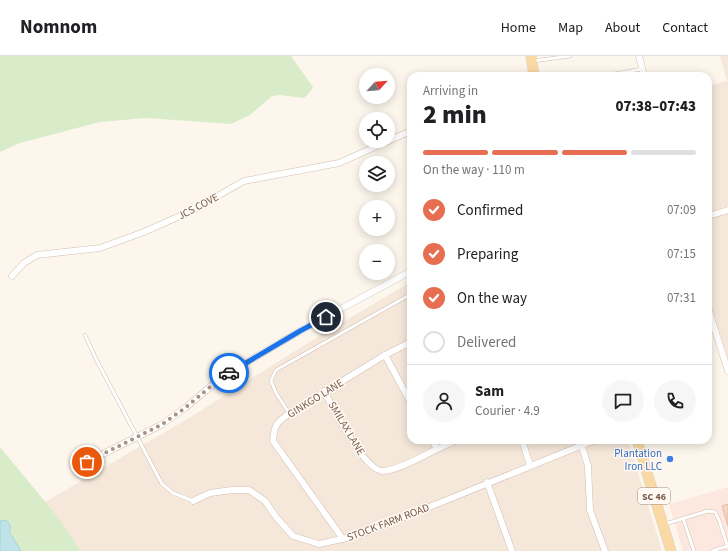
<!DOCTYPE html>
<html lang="en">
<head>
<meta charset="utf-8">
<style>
	body { margin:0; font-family:"Source Sans 3",sans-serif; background:#f6f6f6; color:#202124; height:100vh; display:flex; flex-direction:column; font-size:15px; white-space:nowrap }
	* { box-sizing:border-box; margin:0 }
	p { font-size:13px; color:#757577 }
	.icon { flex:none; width:22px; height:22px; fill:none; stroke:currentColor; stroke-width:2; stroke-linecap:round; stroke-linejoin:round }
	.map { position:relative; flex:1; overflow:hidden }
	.panel { position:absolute; left:407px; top:16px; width:305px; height:372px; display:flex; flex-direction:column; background:#fff; border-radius:12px; box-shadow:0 2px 10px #0003 }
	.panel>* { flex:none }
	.needle { width:26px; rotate:64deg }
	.fabs { position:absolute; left:359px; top:12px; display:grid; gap:8px }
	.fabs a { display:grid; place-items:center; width:36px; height:36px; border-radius:50%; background:#fff; box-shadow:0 2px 10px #0003; font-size:20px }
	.pin { position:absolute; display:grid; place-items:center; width:34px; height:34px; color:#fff; margin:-17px; border:2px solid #fff; border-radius:50%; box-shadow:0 1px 4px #0007 }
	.courier { position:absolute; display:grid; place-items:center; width:40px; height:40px; margin:-20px; border:3px solid #1a73e8; border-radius:50%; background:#fff; color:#222; box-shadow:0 1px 5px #0007 }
	.head em { font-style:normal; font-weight:800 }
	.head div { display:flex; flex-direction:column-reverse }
	.head { display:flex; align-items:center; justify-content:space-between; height:68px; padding:0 16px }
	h1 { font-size:26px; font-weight:800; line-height:30px }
	.bar { display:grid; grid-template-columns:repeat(4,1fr); gap:6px 4px; align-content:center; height:48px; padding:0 16px }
	.bar i { height:5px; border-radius:3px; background:#e0e0e0 }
	.bar .on { background:#e76f51 }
	.bar p { grid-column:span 4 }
	.line { display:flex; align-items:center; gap:10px; padding:0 16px; border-top:1px solid #e0e0e0 }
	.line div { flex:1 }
	.round { display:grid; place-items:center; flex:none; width:42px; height:42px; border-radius:21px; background:#f6f6f6 }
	ol { padding:0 16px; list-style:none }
	li { display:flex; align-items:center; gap:12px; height:44px }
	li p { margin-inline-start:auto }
	li .icon { padding:4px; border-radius:50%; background:#e76f51; color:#fff; stroke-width:4 }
	li:last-child { color:#757577 }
	li i { width:22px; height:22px; border:2px solid #e0e0e0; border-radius:50% }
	header { display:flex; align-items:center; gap:24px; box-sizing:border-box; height:56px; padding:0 20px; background:#fff; border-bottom:1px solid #e0e0e0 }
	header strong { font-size:19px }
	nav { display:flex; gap:22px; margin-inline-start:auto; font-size:14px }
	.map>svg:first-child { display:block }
</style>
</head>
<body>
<header>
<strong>Nomnom</strong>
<nav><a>Home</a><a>Map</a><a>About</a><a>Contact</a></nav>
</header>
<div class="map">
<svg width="728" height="495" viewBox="0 0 728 495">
	<rect width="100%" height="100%" fill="#fdf6ec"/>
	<g fill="#f5e8da">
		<polygon points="720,0 728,0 728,150 708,156 708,30 727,25"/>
		<polygon points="728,157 728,303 708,241 708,163"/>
		<polygon points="411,226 411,384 628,384 662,495 81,495 45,446 189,362 314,283"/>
	</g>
	<polygon fill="#fde8e0" points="728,431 728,495 683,495 669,448"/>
	<g fill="#d8ecc9">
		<polygon points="0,0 291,0 313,31 310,36 304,42 280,39 272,40 250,59 231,68 146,62 100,66 20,87 0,96"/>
		<path d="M0 391 56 459 81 495H21C14 487 10 479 10 468L6 464 0 465Z"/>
	</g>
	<polygon fill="#bfe3e8" stroke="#a5d3da" points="6,464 10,469 10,477 21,495 0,495 0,465"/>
	<polygon fill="#f3d5c3" stroke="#e6bba3" points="728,448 728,470 722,450"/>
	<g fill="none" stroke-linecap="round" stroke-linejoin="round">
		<g stroke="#d1beb0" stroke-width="4">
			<g id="lane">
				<polyline points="533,5 570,0"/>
				<polyline points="603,20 642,13"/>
				<polyline points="85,279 96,303 162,428 173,437 193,445"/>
				<polyline points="289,357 276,337 271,325 276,314 411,238"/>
				<polyline points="683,462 694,495"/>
				<polyline points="665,468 708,455 715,456 719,464 728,492"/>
				<polyline points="712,495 728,490"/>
			</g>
		</g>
		<g stroke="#d1beb0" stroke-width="7">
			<g id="street">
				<polyline points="639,0 644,20"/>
				<polyline points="388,85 411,75"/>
				<polyline points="708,160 728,154"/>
				<polyline points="12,220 24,207 37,199 100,192 144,176 191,155 244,125 339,107 388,85"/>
				<polyline points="708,252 728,315"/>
				<polyline points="385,299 411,347"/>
				<path d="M324 335C333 351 364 415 383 415 399 414 423 400 437 393"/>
				<polyline points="432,384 437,393 457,384"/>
				<polyline points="522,384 530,409"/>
				<polyline points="580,384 588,410 590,454 605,495"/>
				<polyline points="87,406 161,369 185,352 216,326 252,303 300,275 411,215"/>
				<polyline points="487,426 512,495"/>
				<polyline points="193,445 210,437 232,434 249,434 265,445 276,461 293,480 319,488 360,479 595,384"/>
				<path d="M343 483 273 385C274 369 277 366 290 357L385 299 411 286"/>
			</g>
		</g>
		<g stroke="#dad1cd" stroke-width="11">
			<g id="primary">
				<polyline points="531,0 534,20"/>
				<polyline points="637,384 671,495"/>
			</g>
		</g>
		<use href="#lane" stroke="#fff" stroke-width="3"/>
		<use href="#street" stroke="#fff" stroke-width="6"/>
		<use href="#primary" stroke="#fbd9a5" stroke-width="10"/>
	</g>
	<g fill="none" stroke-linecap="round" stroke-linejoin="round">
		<polyline stroke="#a89285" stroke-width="4" stroke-dasharray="0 7.2" points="87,406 161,369 185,352 216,326 229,317"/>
		<polyline stroke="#1a73e8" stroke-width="5" points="229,317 300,275 326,261"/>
	</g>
	<circle fill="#3f7fe0" stroke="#fffaf3" stroke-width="1.5" cx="670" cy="403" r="4"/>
	<g text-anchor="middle" stroke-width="3" stroke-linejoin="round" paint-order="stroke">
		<rect fill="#fffaf3" stroke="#a28b7f" stroke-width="1" x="638" y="432" width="32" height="16" rx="3"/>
		<g font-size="10" font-weight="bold" fill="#7a5c4d">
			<text x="654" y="444">SC 46</text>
		</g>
		<g font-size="11" fill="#7a5c4d" stroke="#fffaf3">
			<text transform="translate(198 150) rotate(-28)" y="4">JCS COVE</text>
			<text transform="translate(315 342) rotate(-32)" y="4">GINKGO LANE</text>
			<text transform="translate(347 372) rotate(59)" y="4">SMILAX LANE</text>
			<text transform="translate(388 466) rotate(-21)" y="4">STOCK FARM ROAD</text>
		</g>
		<g font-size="11" fill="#366cbe" stroke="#fffaf3" text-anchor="end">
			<text x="662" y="401">Plantation<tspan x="662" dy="13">Iron LLC</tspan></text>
		</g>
	</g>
</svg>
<div class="fabs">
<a><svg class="needle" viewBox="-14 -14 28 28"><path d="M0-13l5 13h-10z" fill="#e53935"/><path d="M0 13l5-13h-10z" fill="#757577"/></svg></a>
<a><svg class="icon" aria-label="locate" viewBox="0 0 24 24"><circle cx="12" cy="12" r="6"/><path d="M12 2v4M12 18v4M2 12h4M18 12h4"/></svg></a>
<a><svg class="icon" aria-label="layers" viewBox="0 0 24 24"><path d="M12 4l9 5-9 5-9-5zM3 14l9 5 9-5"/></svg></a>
<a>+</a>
<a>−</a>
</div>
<div class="pin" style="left:87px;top:406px;background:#ea580c"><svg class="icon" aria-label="bag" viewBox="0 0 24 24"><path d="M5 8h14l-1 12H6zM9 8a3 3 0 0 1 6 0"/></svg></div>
<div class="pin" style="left:326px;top:261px;background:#1f2937"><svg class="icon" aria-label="home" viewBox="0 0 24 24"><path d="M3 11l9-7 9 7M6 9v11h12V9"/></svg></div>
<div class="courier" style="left:229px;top:317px"><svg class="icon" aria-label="car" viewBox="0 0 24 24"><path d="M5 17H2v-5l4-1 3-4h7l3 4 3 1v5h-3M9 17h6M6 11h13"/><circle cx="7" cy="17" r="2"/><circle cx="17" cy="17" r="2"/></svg></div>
<section class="panel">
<div class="head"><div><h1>2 min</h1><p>Arriving in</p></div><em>07:38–07:43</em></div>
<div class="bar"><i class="on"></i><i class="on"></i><i class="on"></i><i></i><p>On the way · 110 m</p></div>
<ol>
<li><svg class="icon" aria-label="check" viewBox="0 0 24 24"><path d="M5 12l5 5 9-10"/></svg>Confirmed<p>07:09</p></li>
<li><svg class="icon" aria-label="check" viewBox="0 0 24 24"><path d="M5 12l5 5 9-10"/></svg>Preparing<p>07:15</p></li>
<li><svg class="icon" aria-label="check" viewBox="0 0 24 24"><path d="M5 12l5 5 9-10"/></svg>On the way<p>07:31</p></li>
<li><i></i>Delivered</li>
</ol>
<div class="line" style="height:72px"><a class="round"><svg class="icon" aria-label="person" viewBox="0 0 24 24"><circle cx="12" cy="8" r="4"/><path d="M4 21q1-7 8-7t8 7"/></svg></a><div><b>Sam</b><p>Courier · 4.9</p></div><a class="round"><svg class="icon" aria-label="chat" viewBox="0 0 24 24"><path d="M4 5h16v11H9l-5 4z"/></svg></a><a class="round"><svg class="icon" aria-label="phone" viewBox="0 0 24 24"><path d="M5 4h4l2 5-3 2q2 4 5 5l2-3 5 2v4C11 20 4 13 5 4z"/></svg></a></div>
</section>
</div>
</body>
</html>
